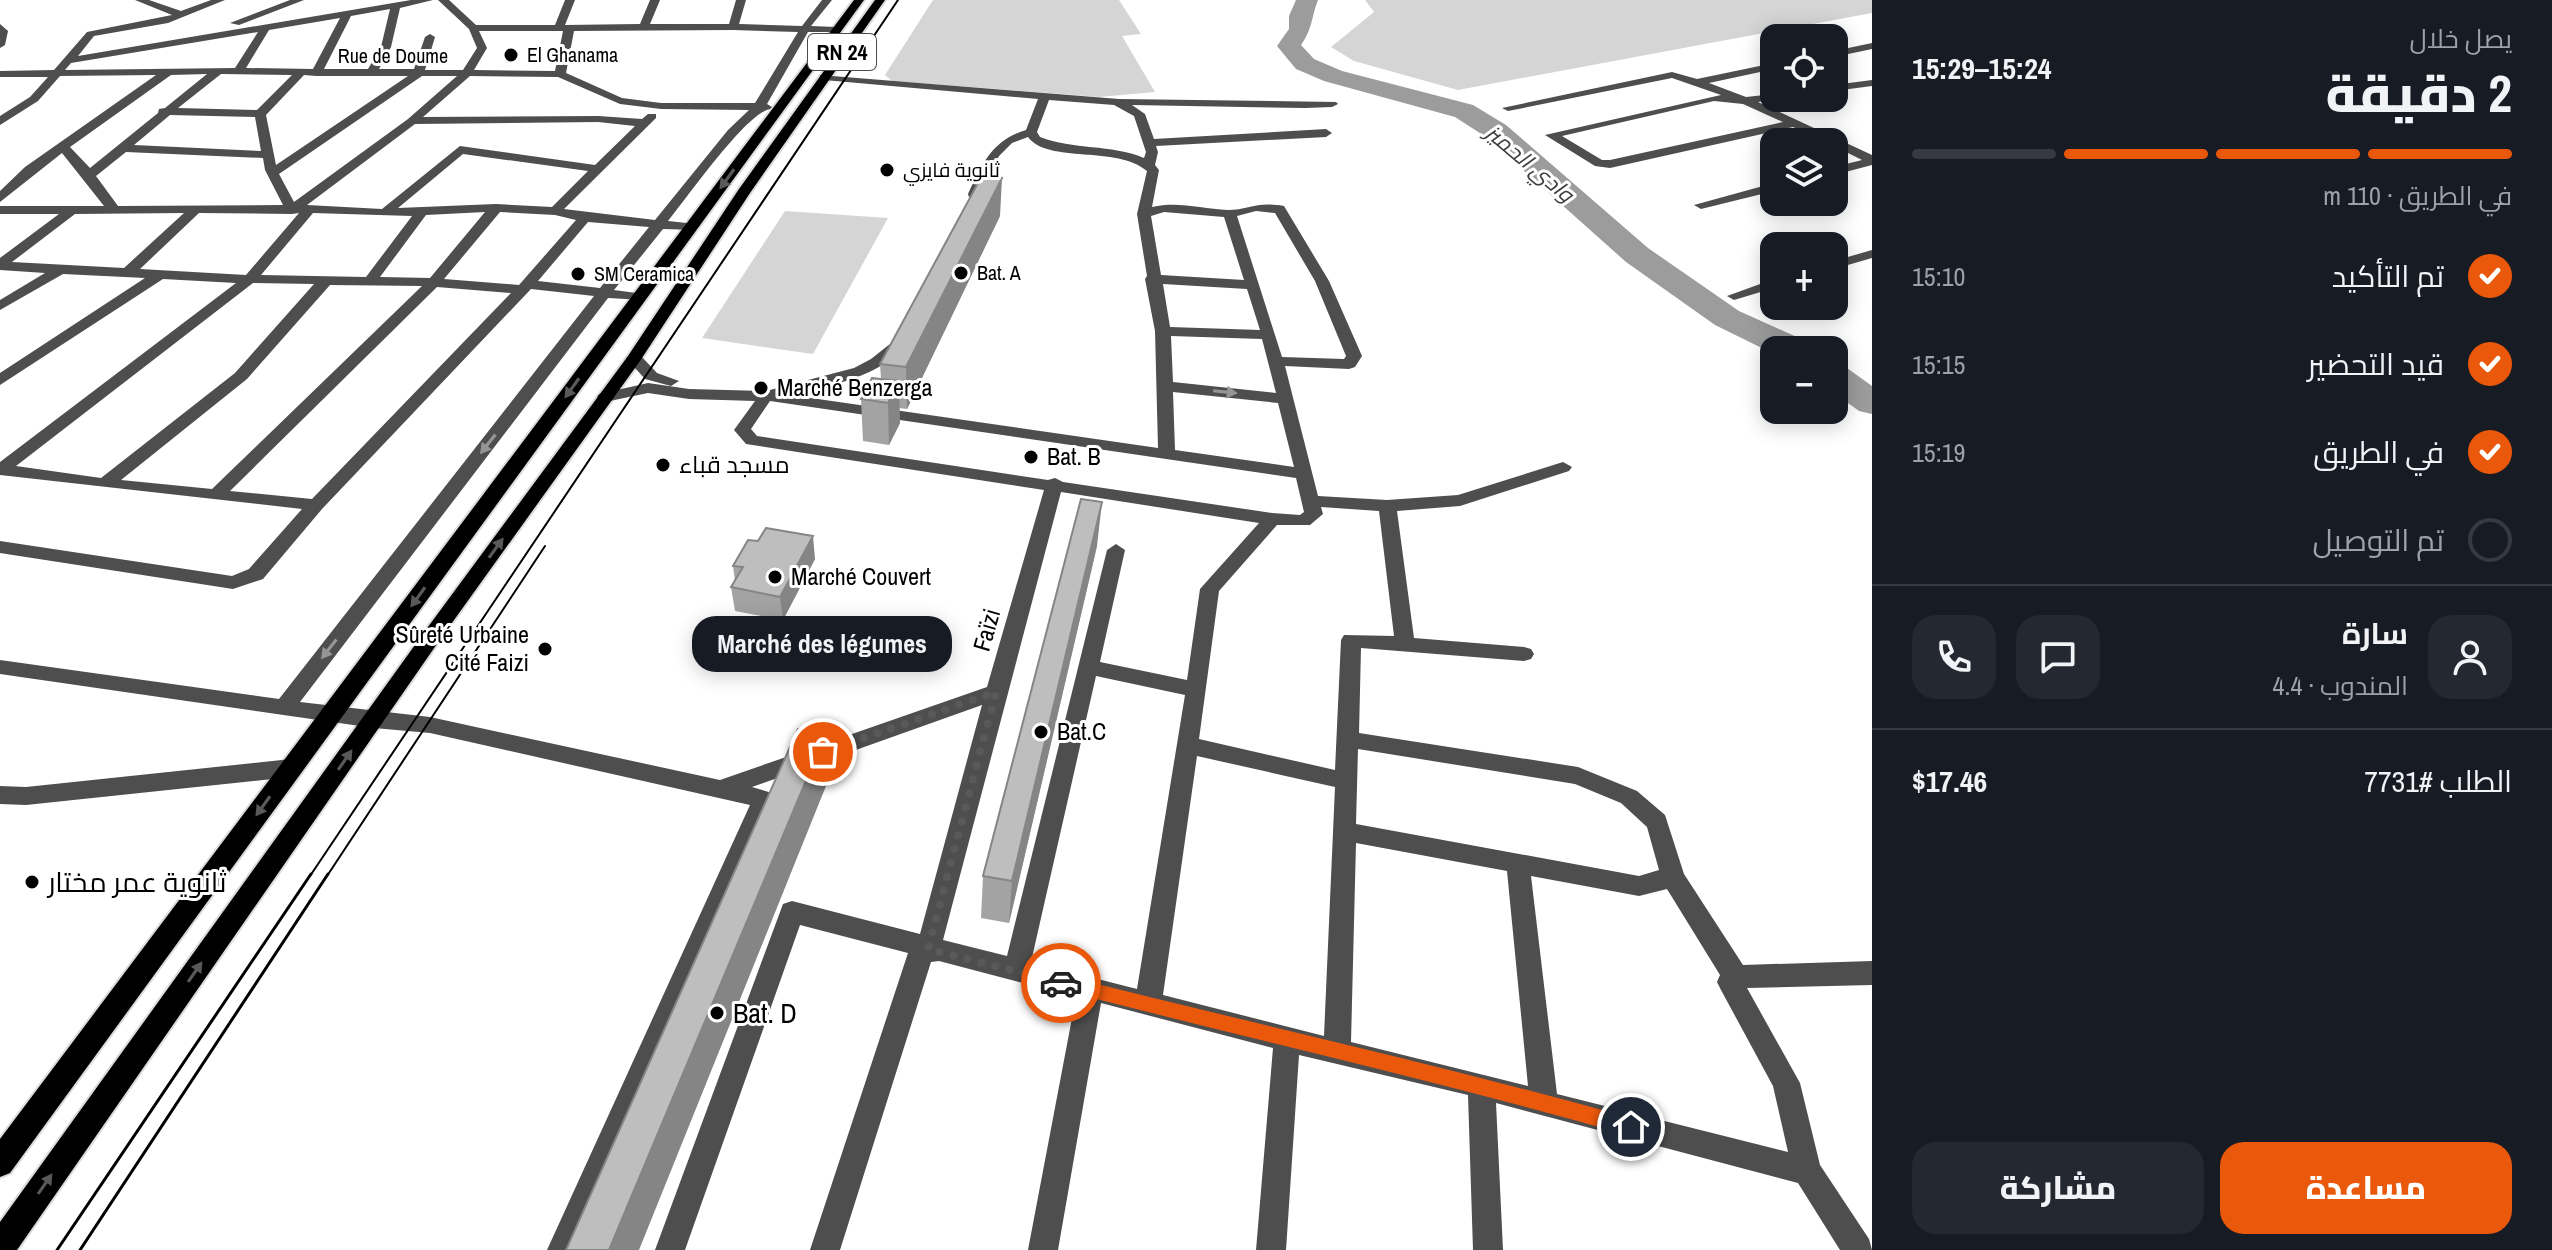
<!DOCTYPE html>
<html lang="ar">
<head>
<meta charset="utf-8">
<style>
	body { margin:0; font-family:"Archivo Narrow",Cairo,sans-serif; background:#242831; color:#f1f3f6; direction:rtl; height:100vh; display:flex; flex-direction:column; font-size:30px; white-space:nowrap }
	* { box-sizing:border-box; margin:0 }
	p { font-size:26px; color:#9ea1a6 }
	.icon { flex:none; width:44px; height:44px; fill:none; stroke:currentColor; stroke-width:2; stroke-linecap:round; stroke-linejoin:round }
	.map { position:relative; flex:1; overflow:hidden; direction:ltr }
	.panel { display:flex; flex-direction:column; background:#171b24; width:680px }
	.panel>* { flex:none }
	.controls { position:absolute; left:1760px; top:24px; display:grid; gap:16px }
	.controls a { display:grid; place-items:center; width:88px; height:88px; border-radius:16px; background:#171b24; box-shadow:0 4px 20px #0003; font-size:40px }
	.pin { position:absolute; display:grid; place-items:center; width:68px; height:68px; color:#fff; margin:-34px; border:4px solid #fff; border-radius:50%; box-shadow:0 2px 8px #0007 }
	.courier { position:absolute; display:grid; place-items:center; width:80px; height:80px; margin:-40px; border:6px solid #ea580c; border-radius:50%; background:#fff; color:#222; box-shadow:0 2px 10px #0007 }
	.bubble { position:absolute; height:56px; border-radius:24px; background:#171b24; box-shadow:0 4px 20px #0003; font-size:26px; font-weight:800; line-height:56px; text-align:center; direction:rtl }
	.summary em { font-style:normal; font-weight:800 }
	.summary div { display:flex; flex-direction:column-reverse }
	.summary { display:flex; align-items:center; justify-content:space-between; height:136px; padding:0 40px }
	h1 { font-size:52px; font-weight:800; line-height:60px }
	.bar { display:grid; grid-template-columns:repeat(4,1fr); gap:12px 8px; align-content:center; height:96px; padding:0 40px }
	.bar i { height:10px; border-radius:6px; background:#363941 }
	.bar .current { background:#ea580c }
	.bar p { grid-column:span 4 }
	.line { display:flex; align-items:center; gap:20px; padding:0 40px; border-top:2px solid #363941 }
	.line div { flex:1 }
	.round { display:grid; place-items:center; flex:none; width:84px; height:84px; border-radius:24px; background:#242831 }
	ol { padding:0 40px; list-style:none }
	li { display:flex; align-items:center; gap:24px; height:88px }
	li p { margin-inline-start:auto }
	li .icon { padding:8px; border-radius:50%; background:#ea580c; color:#fff; stroke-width:4 }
	li:last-child { color:#9ea1a6 }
	li i { width:44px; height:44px; border:4px solid #363941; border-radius:50% }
	.button { display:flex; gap:16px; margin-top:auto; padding:16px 40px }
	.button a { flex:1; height:92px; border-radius:24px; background:#ea580c; color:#fff; font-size:32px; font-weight:800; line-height:92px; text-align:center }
	.button a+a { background:#242831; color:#f1f3f6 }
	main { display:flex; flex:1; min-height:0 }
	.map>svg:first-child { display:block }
</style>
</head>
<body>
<main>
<section class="panel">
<div class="summary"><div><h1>2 دقيقة</h1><p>يصل خلال</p></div><em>15:24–15:29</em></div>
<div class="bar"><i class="current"></i><i class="current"></i><i class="current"></i><i></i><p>في الطريق · 110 m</p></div>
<ol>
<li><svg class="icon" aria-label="check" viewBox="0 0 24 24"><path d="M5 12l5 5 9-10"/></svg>تم التأكيد<p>15:10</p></li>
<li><svg class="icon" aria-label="check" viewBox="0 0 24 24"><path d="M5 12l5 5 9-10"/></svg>قيد التحضير<p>15:15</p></li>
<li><svg class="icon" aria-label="check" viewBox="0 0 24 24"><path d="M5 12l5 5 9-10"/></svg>في الطريق<p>15:19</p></li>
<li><i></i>تم التوصيل</li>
</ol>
<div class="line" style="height:144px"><a class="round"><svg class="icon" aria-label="person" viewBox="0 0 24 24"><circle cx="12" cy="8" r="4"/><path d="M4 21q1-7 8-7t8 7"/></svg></a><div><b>سارة</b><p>المندوب · 4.4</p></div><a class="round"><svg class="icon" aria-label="chat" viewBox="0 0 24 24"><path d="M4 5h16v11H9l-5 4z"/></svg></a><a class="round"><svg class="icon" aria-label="phone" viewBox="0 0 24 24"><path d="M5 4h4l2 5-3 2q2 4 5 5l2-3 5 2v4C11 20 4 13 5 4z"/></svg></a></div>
<div class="line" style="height:104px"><div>الطلب #7731</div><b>$17.46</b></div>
<div class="button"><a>مساعدة</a><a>مشاركة</a></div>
</section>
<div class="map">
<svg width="1872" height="1250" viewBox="0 0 1872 1250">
	<rect width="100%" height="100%" fill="#fff"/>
	<g fill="#d5d5d5">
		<polygon points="933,0 1119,0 1141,34 1122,36 1155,92 1099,97 892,81 885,75"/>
		<polygon points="1365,0 1872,0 1872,13 1458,90 1354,61 1331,47 1374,12"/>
		<polygon points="785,211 888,218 813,354 702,338"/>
	</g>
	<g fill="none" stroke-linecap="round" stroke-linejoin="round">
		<g fill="#9c9c9c" fill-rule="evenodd">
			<path d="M1296 0H1318C1311 18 1313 28 1301 45L1314 59 1342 71 1473 105 1506 125 1648 248 1739 311 1808 342 1813 350H1774V354L1715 325 1626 262 1486 137 1455 117 1324 81 1296 69 1277 46 1289 29V16Z"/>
			<polygon points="1834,365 1847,368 1872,386 1872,414 1859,411 1834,393"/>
		</g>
		<g stroke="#dbdbdb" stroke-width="4">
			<g id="major">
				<polygon points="854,0 864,0 10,1173 0,1177 0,1139"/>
				<polygon points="875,0 885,0 750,193 640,361 439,641 17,1250 0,1250 0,1222 425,631 628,356 739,189"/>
			</g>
		</g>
		<g fill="#4e4e4e" fill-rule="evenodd">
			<path d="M135 0H149L181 11 211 0H225L168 23 94 36 78 56 411 0H433L400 8 391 47 379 69H414L425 37 430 34 435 37 425 70H463L477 48 469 29 438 0H449L476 25H555L565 0H575L565 25 640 24 650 0H660L650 24H729L736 0H746L739 24 802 26 822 0H832L811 26 836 27 840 28V32H808L767 104 772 107 770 109C746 113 687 198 668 221L696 224V230L663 229 614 290 644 294V300L608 298 300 702 430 717 720 780 987 687 1044 490 746 444 734 430 755 401 689 399 648 393 605 402 597 397 599 394 648 383 689 389 766 391 854 368 871 359 900 336 908 341C881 378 832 385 790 395L1158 448 1155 331 1145 279 1147 276 1137 214 1147 171C1117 145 1048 164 1028 137L1012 143 999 156 979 197H969L968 194C982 164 992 140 1026 130L1038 99 824 80 820 79V75L1119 99 1336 102 1338 104 1332 107 1305 108 1132 105 1145 114 1154 139 1326 129 1332 133 1326 137 1156 146 1158 152 1155 165 1159 170 1152 207C1179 201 1201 209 1228 210 1248 210 1257 201 1284 206L1329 281 1362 356 1355 367 1349 369 1285 366 1318 496 1387 500 1458 495 1563 462 1572 467 1569 471 1460 506 1397 511 1414 638 1524 647 1531 649 1534 654 1531 659 1524 661 1361 648 1359 733 1578 767 1637 791 1665 815 1684 874 1743 965 1872 961V985L1747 988 1800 1083 1820 1165 1869 1239 1872 1250H1840L1798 1183 1496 1103 1503 1250H1473L1468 1095 1299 1055 1286 1250H1256L1273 1048 1101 1003 1058 1250H1028L1076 997 939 961 931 962 840 1250H810L908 953 800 925 685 1250H655L783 904 792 901 920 934 982 705 752 787 772 793 775 799 577 1250H547L750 805 430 733 374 728 0 674V660L279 699 594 296 531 289 322 509 263 579 233 589 0 553V541L232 576 249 569 302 509 0 475V462L236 283 163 279 0 385V373L145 278 63 274 0 310V300L45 273 0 270V258L59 214H0V206H104L62 153 0 202V191L25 167 156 75 60 76 38 101 0 125V116L30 97 48 77H0V71L54 70 87 32 172 15ZM390 9 381 47 368 69H324L351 16ZM340 18 313 69 246 68 269 30ZM733 30 798 32 755 103H661L622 98 566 73 574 31ZM479 31H563L555 71 474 70 487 48ZM258 32 235 68 65 70 71 63ZM207 74 165 108 159 109 158 113 90 168 70 147 171 75ZM221 74 292 75 257 110 178 108ZM304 75 316 76H408L276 165 266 115ZM422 76H457L408 119 294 202 279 174ZM470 76 558 77 620 104 661 109 749 110 728 130 655 220 564 209 656 118V114H648L642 119 598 116 423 117ZM1049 100 1114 105 1134 116 1146 152 1144 158C1111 144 1073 150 1040 137L1037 132ZM170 115 255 117 261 151 134 145ZM598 122 635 126 595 165 460 146 382 209 307 205 415 124ZM126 152 263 158 265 170 283 205 118 206 96 176ZM463 154 588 171 552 207 496 204 398 208ZM1256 211 1275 213 1315 281 1346 356 1344 359 1282 357 1237 216ZM485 212 430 278 380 277 426 215ZM500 212 555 215 576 220 519 285 444 279ZM1164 212 1224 217 1244 280 1161 275 1151 216ZM184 213 124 268 12 262 75 214ZM199 213 292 214 299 213 246 275 140 269ZM313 213 412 216 366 277 261 275ZM588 222 649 227 600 288 538 281ZM253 283 314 284 235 373 101 478 16 466ZM1163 284 1247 289 1260 330 1170 327ZM330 285 422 286 212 489 121 480 247 379ZM437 287 511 293 312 499 230 491ZM1171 336 1262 339 1276 393 1173 382ZM1173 392 1278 403 1294 467 1175 450ZM770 401 1296 478 1304 512 1300 515 1272 513 1063 482 1055 478 1048 480 757 436 751 429ZM1061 492 1259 523 1200 589 1187 680 1100 662 1125 550 1116 544 1107 550 1007 956 943 940ZM1321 507 1379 511 1394 636 1344 635 1341 640 1335 770 1199 739 1219 591 1277 525H1310L1323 514ZM1096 676 1185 695 1137 989 1031 962ZM1358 749 1575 784 1621 803 1647 827 1659 870 1639 876 1356 824ZM1197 756 1335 787 1324 1036 1163 995ZM1356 843 1507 871 1528 1086 1351 1042ZM1531 876 1639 896 1667 889 1720 975 1717 982 1721 990 1773 1086 1788 1152 1557 1094Z"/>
			<polygon points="290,0 304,0 239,25 230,23"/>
			<polygon points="0,24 8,31 5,45 0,48"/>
			<polygon points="1872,43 1872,49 1834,57 1834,51"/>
			<path d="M1774 63V69L1709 83 1746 97 1774 94V98L1778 99 1758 102 1872 155V165L1834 175V167L1862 160 1834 146V142H1825L1793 127 1610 168 1595 166 1545 135 1721 95 1672 78 1508 111 1502 108 1672 72 1697 79ZM1714 101 1743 104 1783 122 1610 160H1602L1562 136Z"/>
			<polygon points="1872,80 1872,86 1834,91 1834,85"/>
			<polygon points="1774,183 1774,191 1701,209 1694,205"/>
			<polygon points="1872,250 1872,258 1834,269 1834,261"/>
			<polygon points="1774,279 1774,288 1734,300 1727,296"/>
			<polygon points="634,353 640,355 657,373 679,381 671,386 645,379 626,358"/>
			<polygon points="291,759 299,762 302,768 299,774 291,777 26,805 0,804 0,786 26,787"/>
		</g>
		<use href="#major" fill="#000" fill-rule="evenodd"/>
		<g stroke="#000" stroke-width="2">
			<polyline points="310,876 898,0"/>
			<polyline points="327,876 545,546"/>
		</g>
		<g stroke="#000" stroke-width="3">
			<polyline points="57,1250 311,874"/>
			<polyline points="80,1250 328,874"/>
		</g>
	</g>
	<g fill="#a3a3a3">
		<polygon points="1000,216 907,409 899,408 900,423 889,445 863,441 861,399 881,379 880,364"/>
		<polygon points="1097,546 1009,923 981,918 983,876"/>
		<polygon points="815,559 783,620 735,611 731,587 735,581 733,566"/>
	</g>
	<g fill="#858585">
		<polygon points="1002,178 1000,216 907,409 906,367"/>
		<polygon points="899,381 900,423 889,445 888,403"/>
		<polygon points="1102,502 1097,546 1009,923 1012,881"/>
		<polygon points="813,536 815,559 783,620 780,597"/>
		<polygon points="826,733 830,776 639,1250 609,1250"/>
	</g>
	<g fill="#bebebe" stroke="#858585" stroke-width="2">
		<polygon points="985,170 1002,178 906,367 880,364"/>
		<polygon points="872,378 899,381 888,403 861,399"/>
		<polygon points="1081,499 1102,502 1012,881 983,876"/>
		<polygon points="766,528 813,536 780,597 731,587 743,567 733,566 748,540 758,541"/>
		<polygon points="798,729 826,733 609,1250 566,1250"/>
	</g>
	<defs><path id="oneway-solid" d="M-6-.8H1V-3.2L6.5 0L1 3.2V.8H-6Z" transform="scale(2)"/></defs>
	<g fill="#595959">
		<use href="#oneway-solid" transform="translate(727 179) rotate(126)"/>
		<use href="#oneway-solid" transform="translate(572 388) rotate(126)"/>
		<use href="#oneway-solid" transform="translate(496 548) rotate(-54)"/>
		<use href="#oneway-solid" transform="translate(418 597) rotate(126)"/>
		<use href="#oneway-solid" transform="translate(345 760) rotate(-55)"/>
		<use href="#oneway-solid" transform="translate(263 806) rotate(126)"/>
		<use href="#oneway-solid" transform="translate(195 972) rotate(-55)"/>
		<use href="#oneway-solid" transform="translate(45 1184) rotate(-55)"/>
	</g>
	<g fill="#959595">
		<use href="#oneway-solid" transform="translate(1225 392) rotate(6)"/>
		<use href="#oneway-solid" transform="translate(488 444) rotate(128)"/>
		<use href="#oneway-solid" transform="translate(329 649) rotate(128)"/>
	</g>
	<path fill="#ea580c" d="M1061 975C1251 1023 1442 1065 1631 1118L1638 1120 1641 1127 1638 1133 1631 1136C1443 1082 1251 1039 1061 990L1052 983Z"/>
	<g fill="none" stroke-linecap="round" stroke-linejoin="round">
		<polyline stroke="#595959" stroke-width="8" stroke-dasharray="0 14.4" points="823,752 996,692 928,949 1061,983"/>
	</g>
	<g fill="#000" stroke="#fff" stroke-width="3">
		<circle cx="511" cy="55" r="8"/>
		<circle cx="887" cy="170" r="8"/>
		<circle cx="961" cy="273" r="8"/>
		<circle cx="578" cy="274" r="8"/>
		<circle cx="761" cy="388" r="8"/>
		<circle cx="1031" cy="457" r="8"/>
		<circle cx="663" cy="465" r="8"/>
		<circle cx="775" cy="577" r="8"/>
		<circle cx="545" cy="649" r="8"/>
		<circle cx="1041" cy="732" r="8"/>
		<circle cx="32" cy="882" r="8"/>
		<circle cx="717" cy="1013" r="8"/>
	</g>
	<g text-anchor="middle" stroke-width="6" stroke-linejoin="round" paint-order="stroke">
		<g font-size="20" fill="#000" stroke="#fff" text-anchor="start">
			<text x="527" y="62">El Ghanama</text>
			<text x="903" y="177">ثانوية فايزي</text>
			<text x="977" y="280">Bat. A</text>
			<text x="594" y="281">SM Ceramica</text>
		</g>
		<g font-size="20" fill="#000" stroke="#fff">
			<text x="393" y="63">Rue de Doume</text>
		</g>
		<rect fill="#fff" stroke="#4c4c4c" stroke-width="2" x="808" y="34" width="68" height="36" rx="6"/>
		<g font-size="22" font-weight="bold" fill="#000">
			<text x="842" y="60">RN 24</text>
		</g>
		<g font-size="22" font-style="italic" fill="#3d3d3d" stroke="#fff">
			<text transform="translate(1530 163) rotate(40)" y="8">وادي الحميز</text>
		</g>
		<g font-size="24" fill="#000" stroke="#fff" text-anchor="start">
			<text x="777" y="396">Marché Benzerga</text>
			<text x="1047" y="465">Bat. B</text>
			<text x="679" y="473">مسجد قباء</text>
			<text x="791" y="585">Marché Couvert</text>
			<text x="529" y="643" text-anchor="end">Sûreté Urbaine<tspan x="529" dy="28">Cité Faizi</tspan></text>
			<text x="1057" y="740">Bat.C</text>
		</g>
		<g font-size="24" fill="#000" stroke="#fff">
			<text transform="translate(987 630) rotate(-74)" y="8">Faïzi</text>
		</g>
		<g font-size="28" fill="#000" stroke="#fff" text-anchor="start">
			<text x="48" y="892">ثانوية عمر مختار</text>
			<text x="733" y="1023">Bat. D</text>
		</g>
	</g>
</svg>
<div class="controls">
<a><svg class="icon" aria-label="locate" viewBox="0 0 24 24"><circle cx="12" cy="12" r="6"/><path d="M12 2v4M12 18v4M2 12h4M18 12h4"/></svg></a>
<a><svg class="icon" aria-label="layers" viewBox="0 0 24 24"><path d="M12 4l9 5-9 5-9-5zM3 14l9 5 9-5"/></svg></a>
<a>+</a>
<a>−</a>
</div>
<div class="pin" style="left:823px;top:752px;background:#ea580c"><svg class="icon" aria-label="bag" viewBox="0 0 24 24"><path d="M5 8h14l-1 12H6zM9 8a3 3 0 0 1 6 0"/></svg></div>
<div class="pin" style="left:1631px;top:1127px;background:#1f2937"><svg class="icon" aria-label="home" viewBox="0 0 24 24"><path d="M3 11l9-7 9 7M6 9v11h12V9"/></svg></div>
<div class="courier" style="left:1061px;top:983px"><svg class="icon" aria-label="car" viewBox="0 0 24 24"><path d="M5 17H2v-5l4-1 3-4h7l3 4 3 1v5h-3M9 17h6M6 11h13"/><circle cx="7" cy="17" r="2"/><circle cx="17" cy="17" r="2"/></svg></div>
<div class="bubble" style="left:692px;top:616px;width:260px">Marché des légumes</div>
</div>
</main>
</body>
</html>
